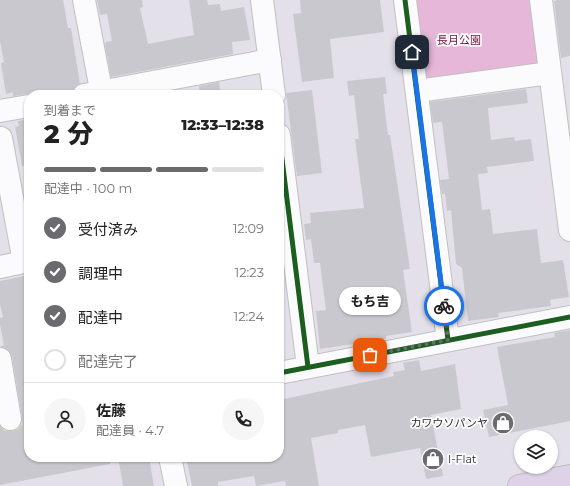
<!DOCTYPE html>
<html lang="ja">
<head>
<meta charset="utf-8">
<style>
	body { margin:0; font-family:Montserrat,"Noto Sans JP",sans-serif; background:#f6f6f6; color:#222; height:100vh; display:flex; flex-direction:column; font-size:15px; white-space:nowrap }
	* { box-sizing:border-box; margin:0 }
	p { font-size:13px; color:#767676 }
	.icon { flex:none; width:22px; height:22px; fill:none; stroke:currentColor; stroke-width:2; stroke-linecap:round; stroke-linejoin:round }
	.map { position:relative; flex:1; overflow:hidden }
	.drawer { position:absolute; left:24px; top:90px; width:260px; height:372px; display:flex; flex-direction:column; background:#fff; border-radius:16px; box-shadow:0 1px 3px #0004 }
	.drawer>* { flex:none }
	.fabs { position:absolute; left:514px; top:430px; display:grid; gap:8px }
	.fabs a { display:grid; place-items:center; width:44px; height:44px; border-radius:50%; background:#fff; box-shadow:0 1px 3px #0004; font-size:20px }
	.pin { position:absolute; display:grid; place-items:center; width:34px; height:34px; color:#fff; margin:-17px; border-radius:8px; box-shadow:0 2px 6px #0006 }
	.courier { position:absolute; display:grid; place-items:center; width:40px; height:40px; margin:-20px; border:3px solid #1a73e8; border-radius:50%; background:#fff; color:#222; box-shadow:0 1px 5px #0007 }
	.bubble { position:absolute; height:28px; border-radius:14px; background:#fff; box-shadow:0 1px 3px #0004; font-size:13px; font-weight:800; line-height:28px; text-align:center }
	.head em { font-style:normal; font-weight:800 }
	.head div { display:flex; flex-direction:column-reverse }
	.head { display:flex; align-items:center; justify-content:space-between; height:68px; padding:0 20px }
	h1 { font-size:26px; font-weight:800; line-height:30px }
	.bar { display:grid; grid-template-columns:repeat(4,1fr); gap:6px 4px; align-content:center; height:48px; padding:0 20px }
	.bar i { height:5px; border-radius:3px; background:#e0e0e0 }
	.bar .on { background:#6b6a6e }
	.bar p { grid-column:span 4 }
	.line { display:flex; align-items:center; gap:10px; padding:0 20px; border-top:1px solid #e0e0e0 }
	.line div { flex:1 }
	.round { display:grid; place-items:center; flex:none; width:42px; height:42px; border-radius:21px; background:#f6f6f6 }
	ol { padding:0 20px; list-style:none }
	li { display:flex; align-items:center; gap:12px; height:44px }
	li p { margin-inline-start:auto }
	li .icon { padding:4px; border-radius:50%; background:#6b6a6e; color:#fff; stroke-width:4 }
	li:last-child { color:#767676 }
	li i { width:22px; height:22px; border:2px solid #e0e0e0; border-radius:50% }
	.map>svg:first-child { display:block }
</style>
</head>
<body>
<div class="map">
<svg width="570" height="486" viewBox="0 0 570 486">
	<rect width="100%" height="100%" fill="#e3e0ea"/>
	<polygon fill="#e6b7d8" points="414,0 532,0 541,63 535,69 424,79"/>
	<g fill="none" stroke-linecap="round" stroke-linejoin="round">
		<polyline stroke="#f0ed90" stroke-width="5.5" points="0,432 29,426"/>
	</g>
	<g fill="#cac8cf">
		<polygon points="0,0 63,0 68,28 71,28 80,84 76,86 72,92 56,95 27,94 13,96 13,92 6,94 1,63 4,62 0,41"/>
		<polygon points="97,0 142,0 143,7 140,8 148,44 194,35 189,0 207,0 208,5 220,4 221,11 244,7 250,40 232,42 233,54 111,77 105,44 106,42 112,41 107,14 100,15"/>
		<polygon points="300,0 380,0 384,32 330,39 334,78 302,82 293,14 301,13"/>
		<polygon points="558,0 570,0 570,56 561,58 554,1"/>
		<polygon points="385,77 387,94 383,94 388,135 390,135 410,269 403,270 412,332 386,336 386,339 320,349 316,311 326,310 320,263 314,263 311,239 306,240 304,224 311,223 310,213 364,208 355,139 359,139 354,95 349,96 347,81"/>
		<polygon points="219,82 221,95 200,95 199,86"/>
		<polygon points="526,89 528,103 488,108 491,140 514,137 515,141 531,139 534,161 487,167 488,173 478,174 482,210 490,209 493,234 537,229 541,263 563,260 569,297 550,300 551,306 498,313 499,317 468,321 462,268 456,264 451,210 447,211 445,194 442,194 440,180 449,179 442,122 433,123 430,102"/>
		<polygon points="312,90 322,173 297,176 286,93"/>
		<polygon points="29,119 29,166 22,166 15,127 19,126 18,121"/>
		<polygon points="24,276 28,300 24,301 29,328 29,457 109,457 110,464 0,485 0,426 5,431 12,431 18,429 22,424 22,417 12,357 9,351 0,347 4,345 0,325 0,318 3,317 0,304 0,281"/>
		<polygon points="570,330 570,421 489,437 483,410 508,405 497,347 555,337 554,333"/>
		<polygon points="419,360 421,371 455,364 461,409 431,415 443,476 426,479 420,448 371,457 365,425 338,430 338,433 311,438 319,486 286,486 285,481 256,486 254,476 218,482 218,486 192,486 186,457 210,457 211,460 224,457 281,457 279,447 279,400 394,376 393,372 405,370 403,363"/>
		<polygon points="118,457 149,457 154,486 123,486"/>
	</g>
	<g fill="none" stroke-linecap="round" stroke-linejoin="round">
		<g stroke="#c0c0c1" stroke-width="24">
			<g id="minor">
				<polyline points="84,0 102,95"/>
				<polyline points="262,0 274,95"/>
				<polyline points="405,0 448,340"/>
				<polyline points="541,0 570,230"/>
				<polyline points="417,91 550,73"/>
				<polyline points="84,95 270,60"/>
				<polyline points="0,111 29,106"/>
				<polyline points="279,135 308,367"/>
				<polyline points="1,138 24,262"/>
				<polyline points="0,267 29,261"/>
				<polyline points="0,359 10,419"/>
				<polyline points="279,373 570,317"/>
				<polyline points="170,457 176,486"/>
			</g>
		</g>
		<g stroke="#bebec1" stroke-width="24">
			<polyline id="major" points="519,486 570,476"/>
		</g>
		<use href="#minor" stroke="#fbfafc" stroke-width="22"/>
		<use href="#major" stroke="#ddd2e8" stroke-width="22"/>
		<g stroke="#fff" stroke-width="8">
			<g id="cycleway">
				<polyline points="405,0 448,340"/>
				<polyline points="279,135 308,367"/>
				<polyline points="279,373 570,317"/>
			</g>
		</g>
		<use href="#cycleway" stroke="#1b5e20" stroke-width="5"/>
	</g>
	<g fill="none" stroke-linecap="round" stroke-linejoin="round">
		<polyline stroke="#6b6a6e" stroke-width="4" stroke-dasharray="0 7.2" points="370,355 448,340 444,306"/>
		<polyline stroke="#1a73e8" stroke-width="5" points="412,52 444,306"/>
	</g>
	<defs>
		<g id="shop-disc" transform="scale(1.15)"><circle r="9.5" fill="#6b6a6e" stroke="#fff"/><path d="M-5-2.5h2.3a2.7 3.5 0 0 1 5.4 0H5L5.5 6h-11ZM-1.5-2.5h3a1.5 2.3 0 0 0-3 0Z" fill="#fff"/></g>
	</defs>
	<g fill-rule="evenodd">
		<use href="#shop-disc" x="503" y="423"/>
		<use href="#shop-disc" x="433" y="459"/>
	</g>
	<g text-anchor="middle" stroke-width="3.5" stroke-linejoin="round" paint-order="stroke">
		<g font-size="11" fill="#6d1641" stroke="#fff">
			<text x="459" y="44">長月公園</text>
		</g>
		<g font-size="11" fill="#2b2b2b" stroke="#fff" text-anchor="end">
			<text x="488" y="427">カワウソパンヤ</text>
			<text x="448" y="463" text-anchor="start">I-Flat</text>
		</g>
	</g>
</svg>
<div class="fabs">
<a><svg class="icon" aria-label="layers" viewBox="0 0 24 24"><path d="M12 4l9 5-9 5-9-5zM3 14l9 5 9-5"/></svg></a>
</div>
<div class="pin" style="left:370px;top:355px;background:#ea580c"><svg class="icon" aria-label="bag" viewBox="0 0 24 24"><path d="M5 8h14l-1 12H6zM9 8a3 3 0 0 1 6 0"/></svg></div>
<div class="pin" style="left:412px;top:52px;background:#1f2937"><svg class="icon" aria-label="home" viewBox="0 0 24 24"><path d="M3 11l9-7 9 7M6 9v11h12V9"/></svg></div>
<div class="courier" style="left:444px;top:306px"><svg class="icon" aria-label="bike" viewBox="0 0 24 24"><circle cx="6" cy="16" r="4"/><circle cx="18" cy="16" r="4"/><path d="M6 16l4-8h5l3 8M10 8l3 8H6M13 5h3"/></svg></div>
<div class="bubble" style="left:339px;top:287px;width:62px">もち吉</div>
<section class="drawer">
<div class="head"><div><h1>2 分</h1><p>到着まで</p></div><em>12:33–12:38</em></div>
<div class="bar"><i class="on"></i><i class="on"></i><i class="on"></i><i></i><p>配達中 · 100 m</p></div>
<ol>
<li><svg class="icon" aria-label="check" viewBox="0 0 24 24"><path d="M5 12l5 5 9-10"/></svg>受付済み<p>12:09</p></li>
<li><svg class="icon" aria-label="check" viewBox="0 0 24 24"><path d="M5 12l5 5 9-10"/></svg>調理中<p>12:23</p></li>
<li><svg class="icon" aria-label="check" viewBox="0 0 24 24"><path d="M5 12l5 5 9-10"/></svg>配達中<p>12:24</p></li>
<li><i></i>配達完了</li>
</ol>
<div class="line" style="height:72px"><a class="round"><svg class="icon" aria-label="person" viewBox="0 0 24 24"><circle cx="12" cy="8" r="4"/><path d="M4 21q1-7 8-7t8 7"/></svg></a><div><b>佐藤</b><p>配達員 · 4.7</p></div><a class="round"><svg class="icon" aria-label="phone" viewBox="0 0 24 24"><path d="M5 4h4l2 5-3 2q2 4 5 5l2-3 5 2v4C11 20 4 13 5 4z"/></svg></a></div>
</section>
</div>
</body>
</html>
